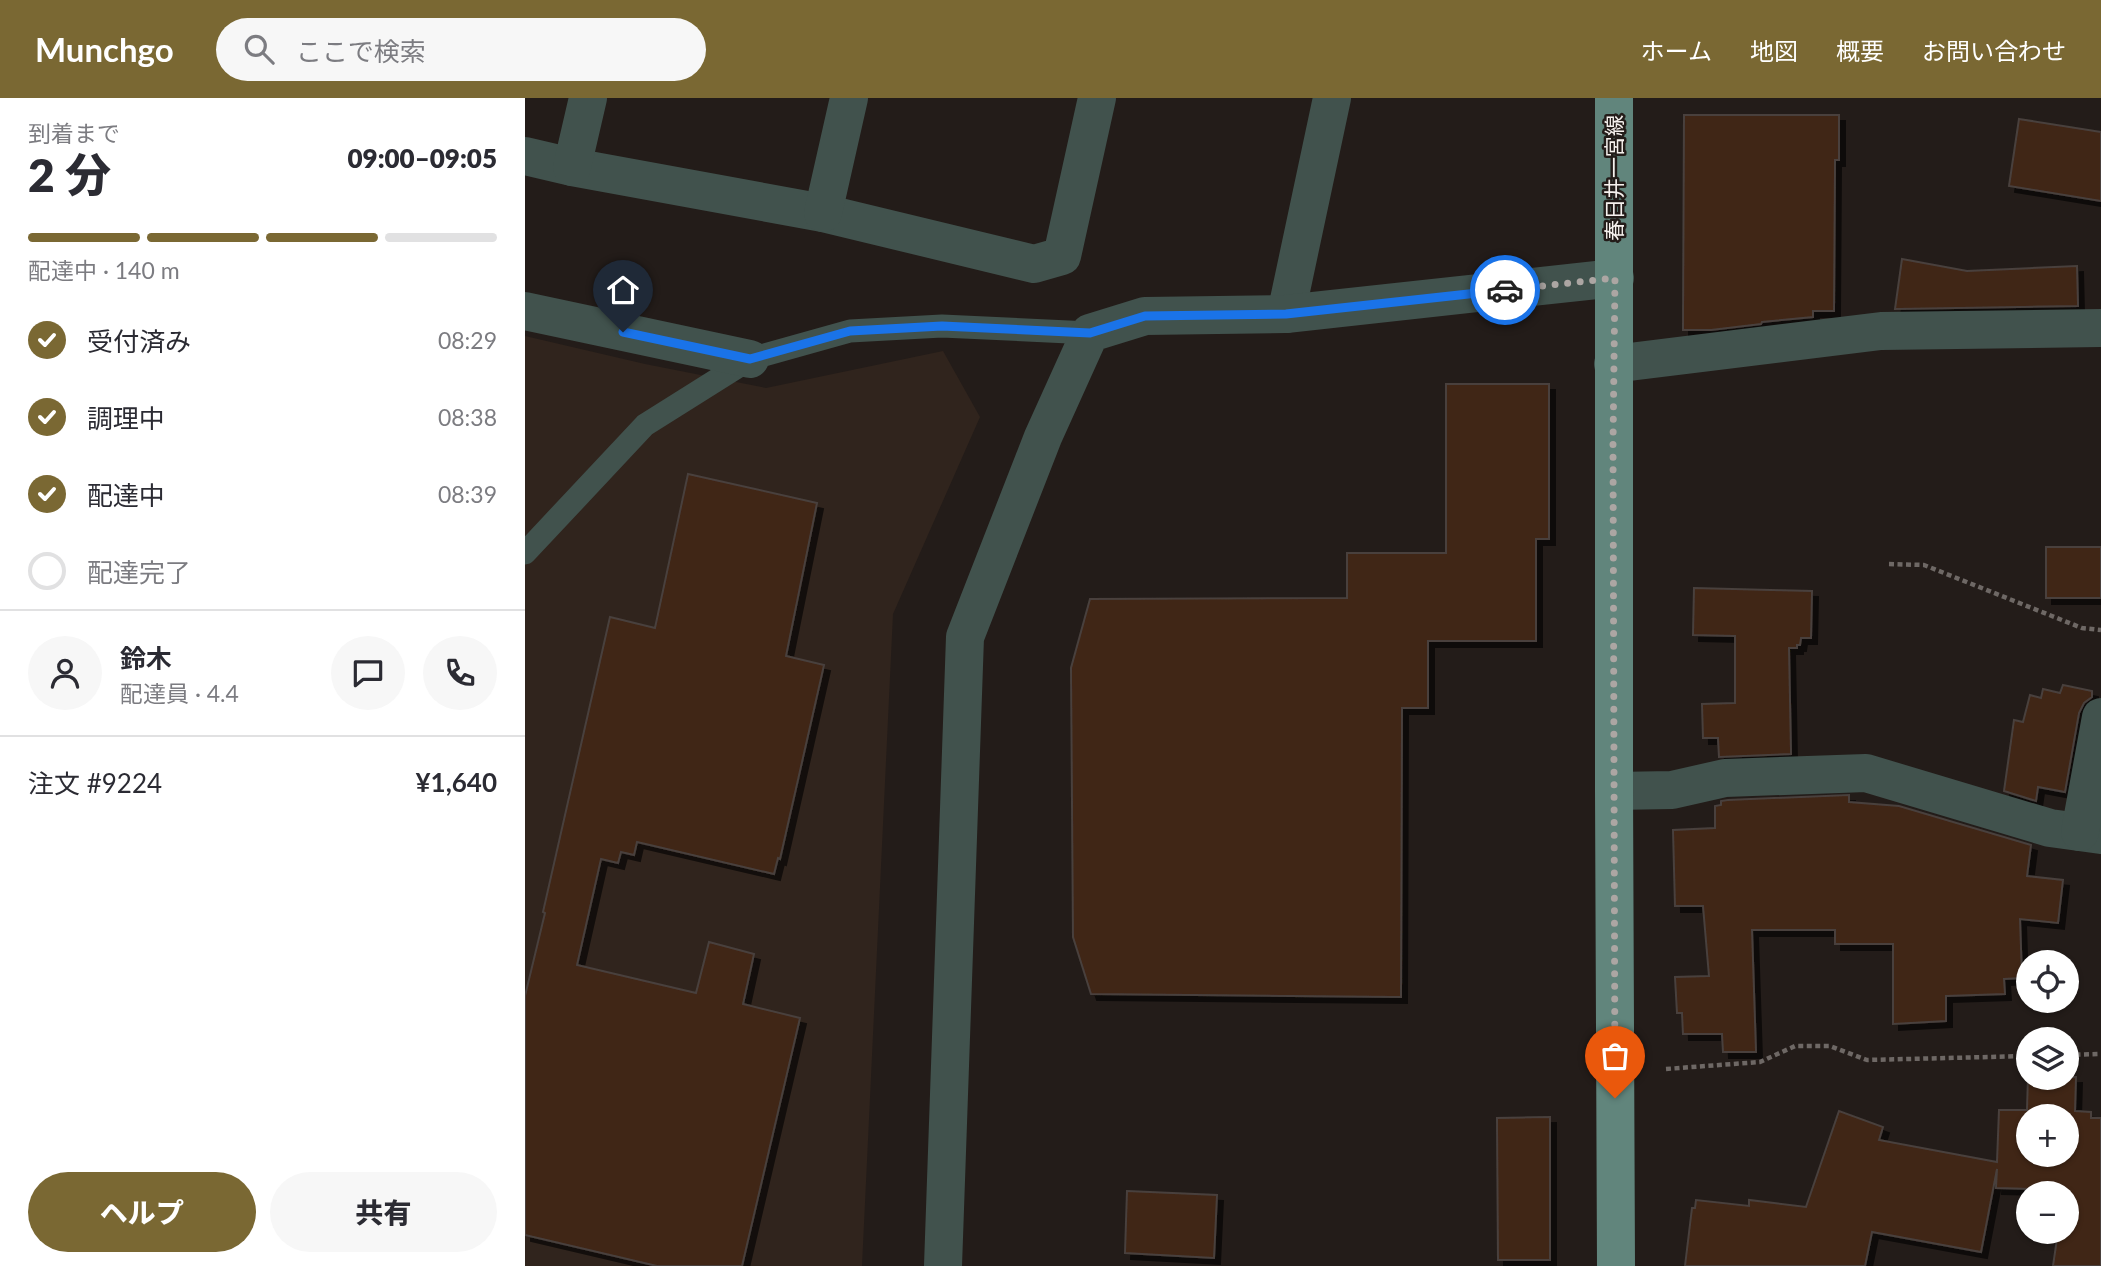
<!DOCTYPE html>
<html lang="ja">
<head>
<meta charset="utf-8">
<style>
	body { margin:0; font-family:Lato,"Noto Sans JP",sans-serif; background:#f7f7f7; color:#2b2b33; height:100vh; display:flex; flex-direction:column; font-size:26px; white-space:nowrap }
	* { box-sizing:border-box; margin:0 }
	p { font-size:23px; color:#7c7c81 }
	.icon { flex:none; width:38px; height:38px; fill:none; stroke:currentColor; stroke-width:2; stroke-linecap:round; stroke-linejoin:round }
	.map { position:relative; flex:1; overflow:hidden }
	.details { display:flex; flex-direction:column; background:#fff; width:525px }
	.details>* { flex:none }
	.buttons { position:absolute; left:1491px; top:852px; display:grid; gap:14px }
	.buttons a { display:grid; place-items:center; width:63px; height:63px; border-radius:50%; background:#fff; box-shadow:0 2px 5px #0004; font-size:35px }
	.pin { position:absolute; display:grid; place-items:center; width:60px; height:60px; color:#fff; margin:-72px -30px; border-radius:50% 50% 50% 0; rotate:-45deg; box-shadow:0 0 7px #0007 }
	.pin .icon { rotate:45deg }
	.courier { position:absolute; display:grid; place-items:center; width:70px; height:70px; margin:-35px; border:5px solid #1a73e8; border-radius:50%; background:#fff; color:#222; box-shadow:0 2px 9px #0007 }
	.overview em { font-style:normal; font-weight:800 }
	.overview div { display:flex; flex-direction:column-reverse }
	.overview { display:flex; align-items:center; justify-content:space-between; height:119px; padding:0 28px }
	h1 { font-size:46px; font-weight:800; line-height:52px }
	.bar { display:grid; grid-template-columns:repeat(4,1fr); gap:10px 7px; align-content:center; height:84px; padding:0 28px }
	.bar i { height:9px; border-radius:5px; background:#e1e1e2 }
	.bar .selected { background:#7a6833 }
	.bar p { grid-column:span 4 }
	.line { display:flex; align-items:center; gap:18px; padding:0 28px; border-top:2px solid #e1e1e2 }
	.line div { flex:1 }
	.round { display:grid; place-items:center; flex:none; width:74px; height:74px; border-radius:37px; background:#f7f7f7 }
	ol { padding:0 28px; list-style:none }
	li { display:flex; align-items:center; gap:21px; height:77px }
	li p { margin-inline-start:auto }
	li .icon { padding:7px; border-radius:50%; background:#7a6833; color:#fff; stroke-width:4 }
	li:last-child { color:#7c7c81 }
	li i { width:38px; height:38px; border:4px solid #e1e1e2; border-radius:50% }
	.button { display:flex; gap:14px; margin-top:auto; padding:14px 28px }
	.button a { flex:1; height:80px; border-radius:42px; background:#7a6833; color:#fff; font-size:28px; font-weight:800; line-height:80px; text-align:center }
	.button a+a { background:#f7f7f7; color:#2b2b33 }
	header { display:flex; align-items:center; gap:42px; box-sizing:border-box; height:98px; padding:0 35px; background:#7a6833; color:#fff }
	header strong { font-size:33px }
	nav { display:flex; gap:38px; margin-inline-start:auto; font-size:24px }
	.search { width:490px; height:63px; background:#f7f7f7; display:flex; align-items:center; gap:18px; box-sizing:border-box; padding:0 24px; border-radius:38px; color:#7c7c81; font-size:26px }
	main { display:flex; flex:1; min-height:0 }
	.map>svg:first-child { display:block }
</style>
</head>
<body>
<header>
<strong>Munchgo</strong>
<div class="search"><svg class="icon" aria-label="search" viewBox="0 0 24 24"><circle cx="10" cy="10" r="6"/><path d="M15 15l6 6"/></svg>ここで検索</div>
<nav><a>ホーム</a><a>地図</a><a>概要</a><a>お問い合わせ</a></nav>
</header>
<main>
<section class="details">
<div class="overview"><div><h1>2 分</h1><p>到着まで</p></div><em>09:00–09:05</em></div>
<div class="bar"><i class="selected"></i><i class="selected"></i><i class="selected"></i><i></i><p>配達中 · 140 m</p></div>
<ol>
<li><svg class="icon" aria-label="check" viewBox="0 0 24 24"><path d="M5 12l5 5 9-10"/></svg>受付済み<p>08:29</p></li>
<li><svg class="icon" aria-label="check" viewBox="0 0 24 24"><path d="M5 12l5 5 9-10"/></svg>調理中<p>08:38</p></li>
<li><svg class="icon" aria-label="check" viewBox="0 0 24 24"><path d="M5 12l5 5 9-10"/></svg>配達中<p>08:39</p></li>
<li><i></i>配達完了</li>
</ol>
<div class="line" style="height:126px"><a class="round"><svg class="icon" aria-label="person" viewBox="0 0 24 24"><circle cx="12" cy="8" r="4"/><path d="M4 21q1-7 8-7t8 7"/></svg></a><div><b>鈴木</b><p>配達員 · 4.4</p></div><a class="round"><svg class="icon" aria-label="chat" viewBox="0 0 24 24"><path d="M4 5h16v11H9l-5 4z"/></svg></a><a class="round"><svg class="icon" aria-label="phone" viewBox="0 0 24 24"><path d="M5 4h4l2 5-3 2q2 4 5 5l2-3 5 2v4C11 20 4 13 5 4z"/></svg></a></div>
<div class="line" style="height:91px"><div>注文 #9224</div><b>¥1,640</b></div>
<div class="button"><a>ヘルプ</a><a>共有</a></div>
</section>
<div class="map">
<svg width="1576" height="1168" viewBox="0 0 1576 1168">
	<defs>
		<filter id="shadow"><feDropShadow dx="6" dy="6" stdDeviation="0" flood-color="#0009"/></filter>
	</defs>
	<rect width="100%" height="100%" fill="#231c19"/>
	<polygon fill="#30241d" points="0,238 120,266 241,290 418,253 455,319 368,516 337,1168 0,1168"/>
	<g fill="#412515" stroke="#48403d" stroke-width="2" fill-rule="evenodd" filter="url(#shadow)">
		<polygon points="1159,17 1314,17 1314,62 1310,62 1309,213 1288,213 1288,219 1237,224 1236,226 1186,232 1158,232"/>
		<polygon points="1494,21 1576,34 1576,103 1484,88"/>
		<polygon points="1377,161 1442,173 1552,168 1553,208 1370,211"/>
		<polygon points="921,286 1024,286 1024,441 1011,441 1011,543 903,543 903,610 877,610 876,899 566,896 548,839 546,570 565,501 822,500 822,455 921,455"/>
		<polygon points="163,376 292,405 261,558 299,567 255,761 253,760 249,776 112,744 109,757 96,754 93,765 76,761 52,867 171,895 184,844 229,856 218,906 275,920 217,1168 132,1168 0,1137 0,898 20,815 18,814 85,519 130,530"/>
		<rect x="1521" y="449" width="55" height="51"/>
		<polygon points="1169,490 1287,493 1286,540 1276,540 1275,547 1272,547 1272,550 1264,550 1266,656 1194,659 1193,640 1178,640 1177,606 1210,605 1210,538 1168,537"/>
		<polygon points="1538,587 1567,593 1567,599 1559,605 1554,615 1540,694 1513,689 1511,703 1479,693 1489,622 1498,624 1505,597 1516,600 1518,591 1535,595"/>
		<polygon points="1324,697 1324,704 1374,708 1506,747 1502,778 1538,782 1533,825 1495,821 1497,880 1479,881 1480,896 1421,898 1421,923 1368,926 1368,846 1310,846 1310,832 1227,832 1231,954 1198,954 1197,936 1158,936 1157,915 1152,915 1150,879 1184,878 1178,808 1150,808 1148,732 1190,730 1190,708 1196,707 1196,703 1203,702"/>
		<path d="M1503 978V980L1551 979 1550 1013 1566 1014V1020H1576V1168H1528L1533 1134H1542V1096H1539L1540 1092 1471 1090 1472 1071 1456 1154 1347 1134 1340 1168H1160L1167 1110H1170L1171 1102 1224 1108V1102L1281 1109 1314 1013 1358 1029 1354 1042 1472 1064 1474 1012H1502ZM1503 1018H1542V1057H1503Z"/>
		<polygon points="1025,1019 1025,1162 973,1162 972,1020"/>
		<polygon points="602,1093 692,1097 689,1160 600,1155"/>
	</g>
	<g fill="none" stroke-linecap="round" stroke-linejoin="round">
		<g stroke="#6e6865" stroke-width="4.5" stroke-dasharray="5 3.5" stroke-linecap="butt">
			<polyline points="1364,466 1399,467 1557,530 1576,532"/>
			<polyline points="1542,957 1576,956"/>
			<polyline points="1141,971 1235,964 1270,948 1305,948 1342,962 1503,958"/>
		</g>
		<polyline stroke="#41524d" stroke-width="23" points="0,455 120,327 225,261 325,233 417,228 565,235"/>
		<g stroke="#41524d" stroke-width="38">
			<polyline points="0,58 47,69 298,115 509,166 537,158 572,0"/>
			<polyline points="47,69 63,0"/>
			<polyline points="298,115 324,0"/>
			<polyline points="0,213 225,261"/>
			<polyline points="761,216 807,0"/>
			<polyline points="1088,266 1356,233 1576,230"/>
			<polyline points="1089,693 1147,692 1200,680 1341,675 1525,730 1576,737"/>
			<polyline points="1555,734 1576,619"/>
		</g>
		<polyline stroke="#41524d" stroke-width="38" points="418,1168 440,539 518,339 565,235 620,218 761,216 1090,180"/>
		<polyline stroke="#61857c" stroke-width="38" points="1089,0 1089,693 1091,1168"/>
	</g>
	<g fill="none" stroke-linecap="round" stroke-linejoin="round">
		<polyline stroke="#aca6a3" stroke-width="7" stroke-dasharray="0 12.6" points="980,192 1090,180 1088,346 1090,1000"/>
		<polyline stroke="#1a73e8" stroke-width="9" points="98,234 225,261 325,233 417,228 565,235 620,218 761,216 980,192"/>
	</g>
	<g text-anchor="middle" stroke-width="5" stroke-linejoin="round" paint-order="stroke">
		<g font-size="21" fill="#f6f1ee" stroke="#231c19">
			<text transform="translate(1090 80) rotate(-90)" y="7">春日井一宮線</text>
		</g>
	</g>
</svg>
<div class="buttons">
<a><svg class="icon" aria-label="locate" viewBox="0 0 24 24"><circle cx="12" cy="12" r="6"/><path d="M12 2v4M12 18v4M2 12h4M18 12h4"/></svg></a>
<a><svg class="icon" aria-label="layers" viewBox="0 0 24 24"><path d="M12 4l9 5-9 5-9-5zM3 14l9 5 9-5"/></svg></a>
<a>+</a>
<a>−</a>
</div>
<div class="pin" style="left:1090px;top:1000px;background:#ea580c"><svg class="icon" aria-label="bag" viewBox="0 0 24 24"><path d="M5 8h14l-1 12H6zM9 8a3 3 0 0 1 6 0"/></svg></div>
<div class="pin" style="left:98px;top:234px;background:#1f2937"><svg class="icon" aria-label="home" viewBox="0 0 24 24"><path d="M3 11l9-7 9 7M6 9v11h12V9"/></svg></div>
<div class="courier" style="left:980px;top:192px"><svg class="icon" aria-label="car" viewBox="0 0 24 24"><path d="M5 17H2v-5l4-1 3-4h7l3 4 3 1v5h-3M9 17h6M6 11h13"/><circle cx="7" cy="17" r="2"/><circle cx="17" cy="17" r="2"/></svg></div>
</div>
</main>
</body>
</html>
